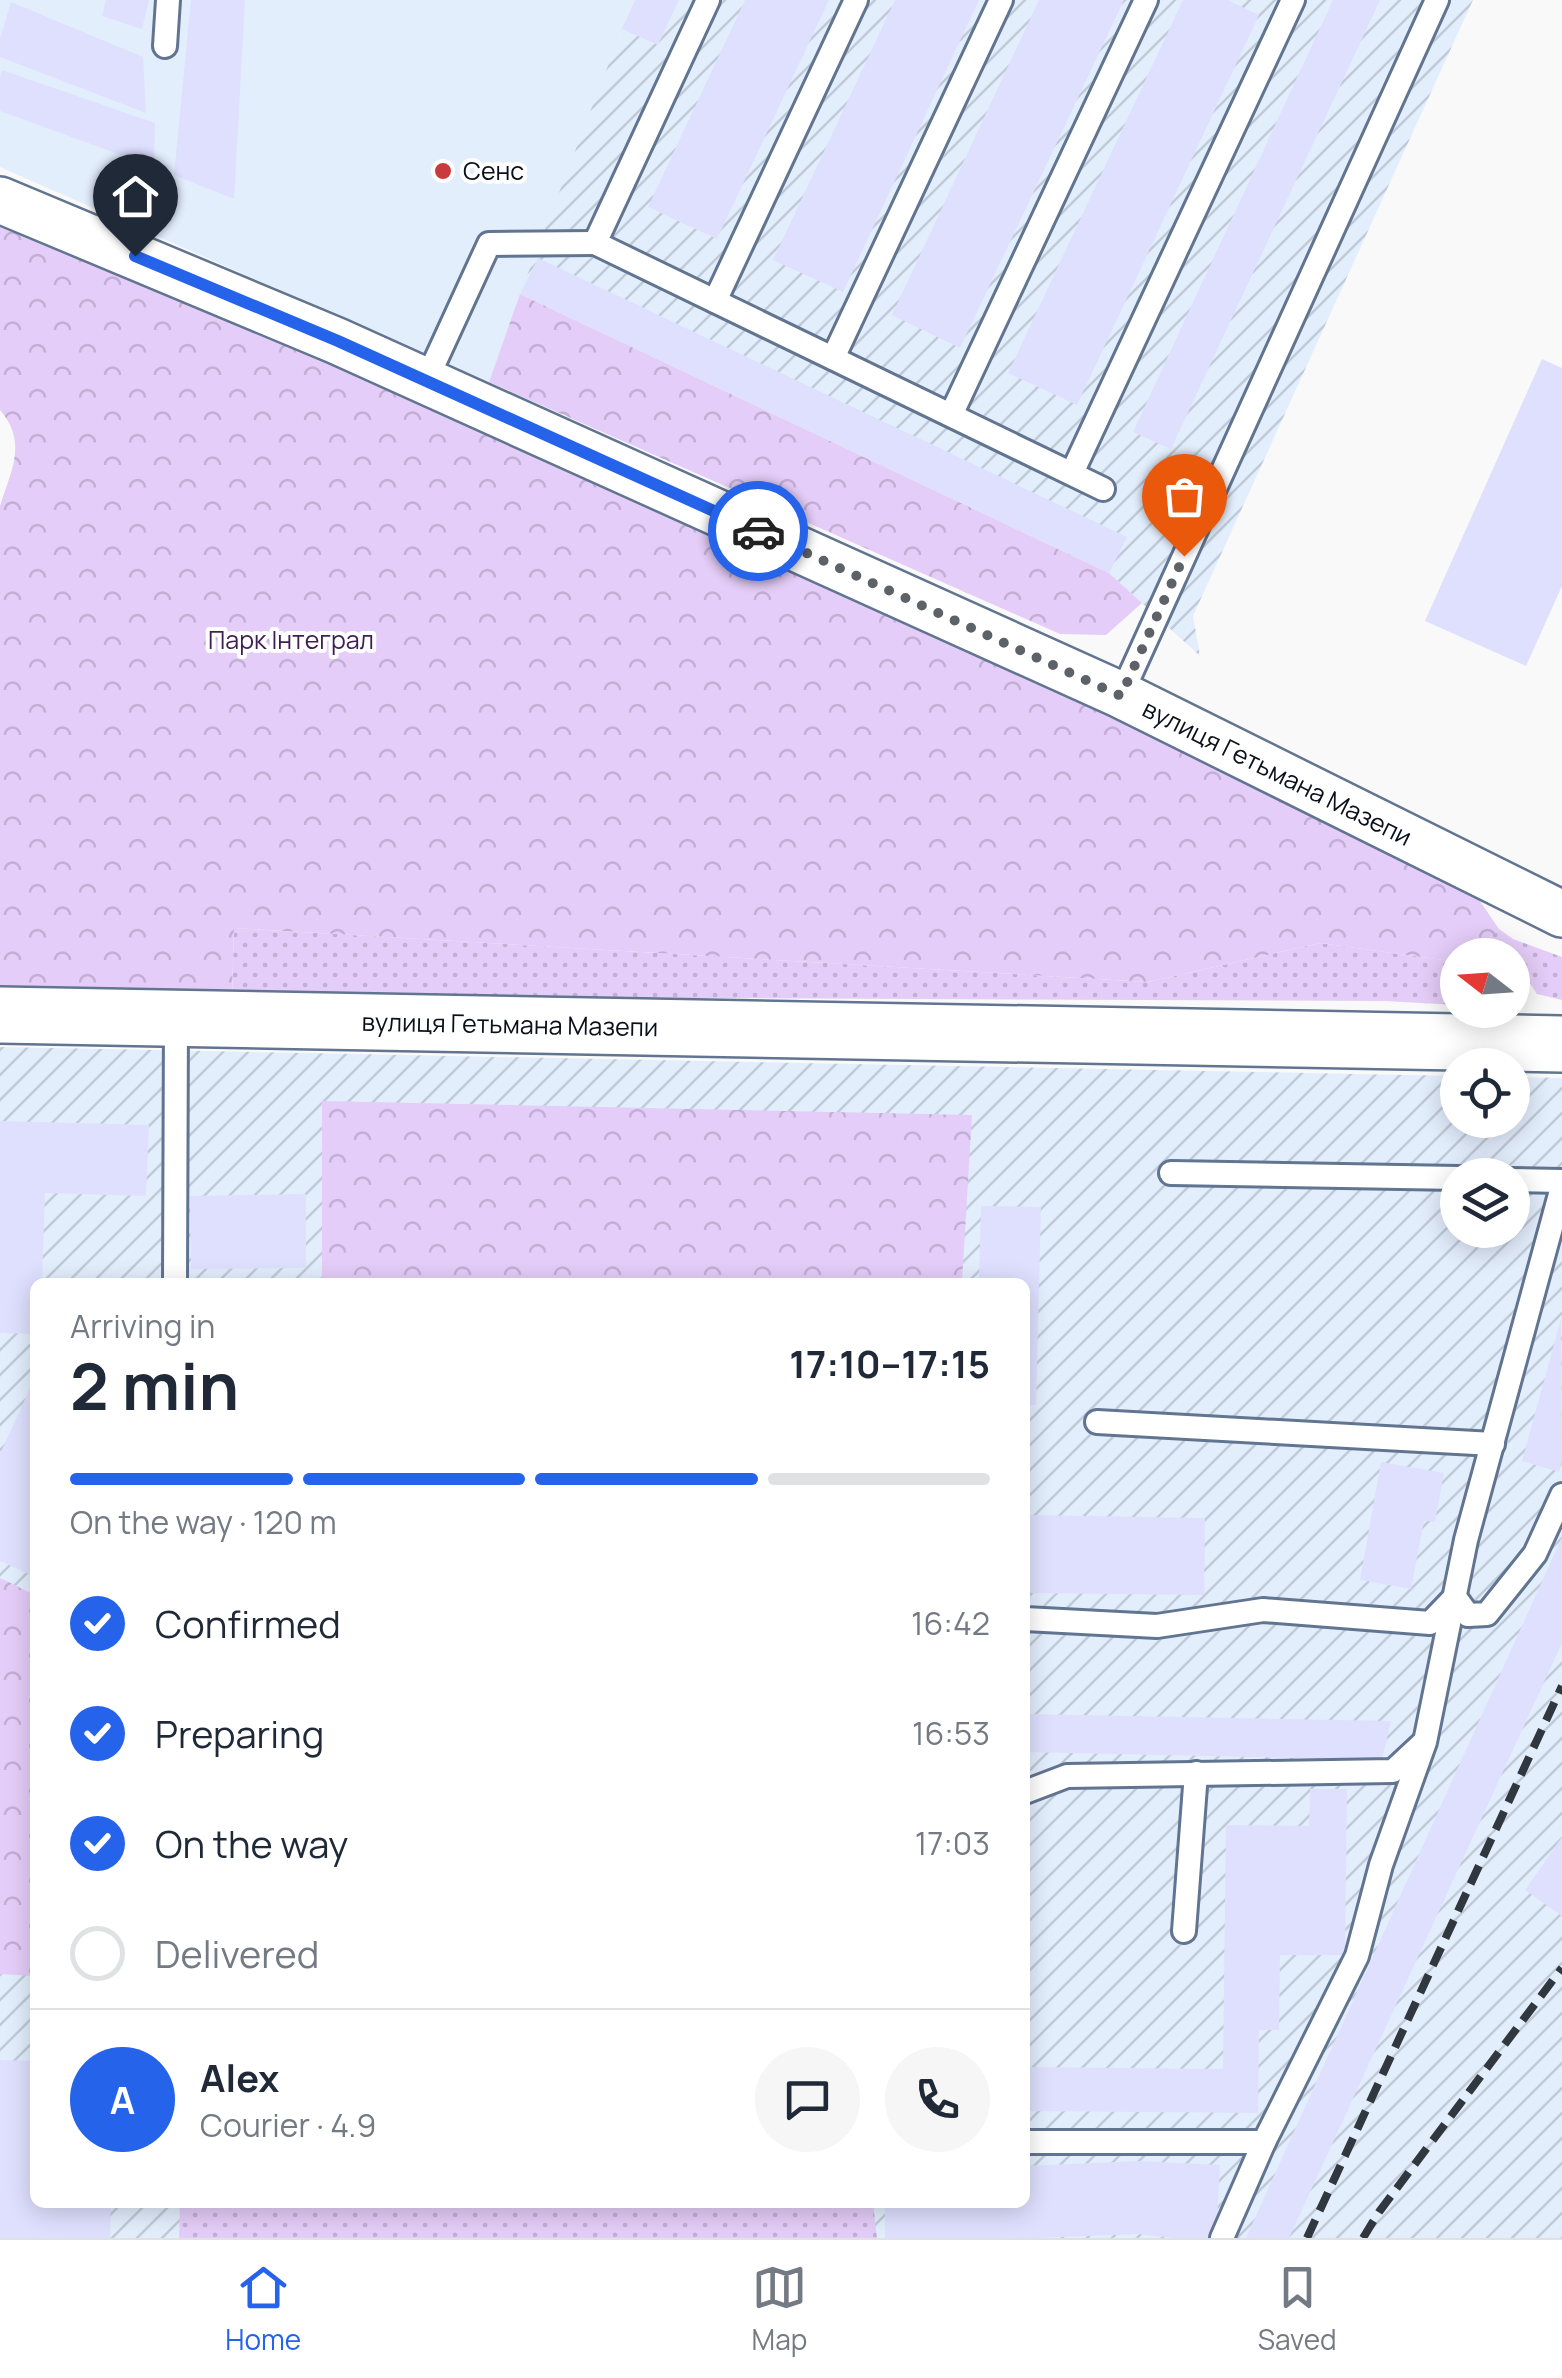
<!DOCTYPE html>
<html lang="en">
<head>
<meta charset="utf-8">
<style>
	body { margin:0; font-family:Manrope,sans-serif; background:#f6f6f7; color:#1f2937; height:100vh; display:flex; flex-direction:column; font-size:38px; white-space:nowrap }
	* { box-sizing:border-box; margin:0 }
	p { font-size:32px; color:#747a83 }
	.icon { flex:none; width:55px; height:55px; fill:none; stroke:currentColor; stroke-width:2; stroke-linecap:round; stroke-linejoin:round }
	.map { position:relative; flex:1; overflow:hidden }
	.panel { position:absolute; left:30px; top:1278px; width:1000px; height:930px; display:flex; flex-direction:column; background:#fff; border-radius:15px; box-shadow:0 5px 25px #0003 }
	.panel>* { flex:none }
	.needle { width:65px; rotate:287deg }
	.fabs { position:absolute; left:1440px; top:938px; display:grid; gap:20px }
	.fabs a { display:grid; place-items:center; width:90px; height:90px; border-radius:50%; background:#fff; box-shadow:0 5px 25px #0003; font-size:50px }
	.pin { position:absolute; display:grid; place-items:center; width:85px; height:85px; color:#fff; margin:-102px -42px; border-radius:50% 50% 50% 0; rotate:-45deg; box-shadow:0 0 10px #0007 }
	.pin .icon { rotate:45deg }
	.courier { position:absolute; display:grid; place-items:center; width:100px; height:100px; margin:-50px; border:8px solid #2563eb; border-radius:50%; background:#fff; color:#222; box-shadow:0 2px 12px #0007 }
	.headline em { font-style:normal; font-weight:700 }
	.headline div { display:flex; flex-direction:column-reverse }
	.headline { display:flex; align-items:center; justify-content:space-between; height:170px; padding:0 40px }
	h1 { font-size:65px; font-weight:700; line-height:75px }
	.bar { display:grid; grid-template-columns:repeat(4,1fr); gap:15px 10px; align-content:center; height:120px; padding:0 40px }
	.bar i { height:12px; border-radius:8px; background:#e0e1e3 }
	.bar .active { background:#2563eb }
	.bar p { grid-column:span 4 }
	.line { display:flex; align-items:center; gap:25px; padding:0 40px; border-top:2px solid #e0e1e3 }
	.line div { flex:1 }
	.round { display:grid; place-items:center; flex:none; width:105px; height:105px; border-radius:52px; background:#f6f6f7 }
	ol { padding:0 40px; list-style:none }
	li { display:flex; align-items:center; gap:30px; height:110px }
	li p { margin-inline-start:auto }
	li .icon { padding:10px; border-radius:50%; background:#2563eb; color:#fff; stroke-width:4 }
	li:last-child { color:#747a83 }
	li i { width:55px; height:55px; border:5px solid #e0e1e3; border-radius:50% }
	.tab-bar { display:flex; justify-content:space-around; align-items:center; height:140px; border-top:2px solid #e0e1e3; background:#fff; font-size:28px; color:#747a83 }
	.tab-bar a { display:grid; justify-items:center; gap:5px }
	.tab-bar .active { color:#2563eb }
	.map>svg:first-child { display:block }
</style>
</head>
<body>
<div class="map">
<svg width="1562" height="2238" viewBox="0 0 1562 2238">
	<defs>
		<pattern id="industrial-furrows" width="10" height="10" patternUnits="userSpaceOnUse" patternTransform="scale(2.5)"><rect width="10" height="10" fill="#e3eefd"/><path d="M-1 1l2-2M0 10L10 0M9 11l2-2" fill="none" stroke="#c1cbd8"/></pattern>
		<pattern id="grass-dots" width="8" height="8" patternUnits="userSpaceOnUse" patternTransform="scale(2.5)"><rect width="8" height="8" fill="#e4cdf8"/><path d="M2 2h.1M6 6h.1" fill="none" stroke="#c2afd4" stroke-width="1.8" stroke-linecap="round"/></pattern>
		<pattern id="forest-crowns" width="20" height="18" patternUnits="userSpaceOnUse" patternTransform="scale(2.5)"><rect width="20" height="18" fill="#e4cdf8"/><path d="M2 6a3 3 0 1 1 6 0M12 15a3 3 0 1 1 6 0" fill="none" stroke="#c2afd4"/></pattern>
	</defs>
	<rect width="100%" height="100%" fill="#f9f9f9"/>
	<polygon fill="#e3eefd" points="0,0 635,0 622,29 489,382 0,167"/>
	<g fill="url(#industrial-furrows)" fill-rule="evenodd">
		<polygon points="635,0 1473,0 1193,616 1200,656 1109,573 520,294 622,29"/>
		<path d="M0 1047 1457 1076 1458 1120H1512L1513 1077 1562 1078V2238H0ZM1458 1175H1512V1230H1458ZM35 1282H1025V2202H35Z"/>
	</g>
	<g fill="url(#grass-dots)">
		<polygon points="234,928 1148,982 1320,943 1458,962 1457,1005 1385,1001 232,996"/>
		<polygon points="1499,929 1513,939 1562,957 1562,1000 1537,994 1523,973 1513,971 1512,955 1471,955"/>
		<polygon points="180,2203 873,2203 877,2238 179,2238"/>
	</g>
	<g fill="url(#forest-crowns)">
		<path d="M0 205 1452 860 1499 929 1471 955H1458L1457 962 1320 943 1148 982 234 928 232 996 0 994V506C11 470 28 443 0 410Z"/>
		<polygon points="520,294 1109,573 1142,603 1106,635 1060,634 489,382"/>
		<polygon points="322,1101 972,1115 962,1282 322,1282"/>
		<polygon points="0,1578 35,1595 35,1976 0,1974"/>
	</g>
	<g fill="#dfe0fe">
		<polygon points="106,0 149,0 142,29 102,16"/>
		<polygon points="191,0 245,0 234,199 174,175"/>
		<polygon points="635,0 679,0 658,45 622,29"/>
		<polygon points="745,0 829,0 717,239 648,207"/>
		<polygon points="895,0 979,0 843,292 773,260"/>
		<polygon points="1039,0 1124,0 960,348 892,315"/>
		<polygon points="1183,0 1227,0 1259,15 1077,405 1008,373"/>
		<polygon points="1333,0 1380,0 1171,449 1133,432"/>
		<polygon points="11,2 143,57 146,113 0,57 0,39"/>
		<polygon points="2,70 155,123 154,167 0,111 0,77"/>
		<polygon points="538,258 1127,537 1109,573 520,294"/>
		<polygon points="1542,359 1562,368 1562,586 1526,666 1425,621"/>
		<polygon points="0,1121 149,1125 146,1196 45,1193 42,1282 35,1282 35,1334 0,1333"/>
		<polygon points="306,1194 306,1268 191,1269 190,1196"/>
		<polygon points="981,1206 1041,1207 1036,1405 1025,1405 1025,1282 979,1282"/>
		<polygon points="1561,1319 1562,1461 1559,1472 1522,1461"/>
		<polygon points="35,1377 35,1571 33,1576 0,1561 0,1454"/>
		<polygon points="1381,1462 1444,1473 1435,1522 1424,1521 1411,1589 1360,1580"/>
		<polygon points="1025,1515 1205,1518 1204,1595 1025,1593"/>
		<polygon points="1562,1537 1562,1643 1289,2238 1246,2238"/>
		<polygon points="1025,1714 1391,1721 1382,1760 1025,1752"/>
		<polygon points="1310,1789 1347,1789 1345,1955 1280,1955 1279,2030 1259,2030 1258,2113 1025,2111 1025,2067 1223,2069 1226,1825 1309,1826"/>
		<polygon points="1562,1837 1562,1916 1525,1890"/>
		<polygon points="0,2060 35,2061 35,2202 111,2202 110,2238 0,2238"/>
		<polygon points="1139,2161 1220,2165 1216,2238 1175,2238 1138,2234 1035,2238 885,2238 885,2202 1025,2202 1025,2166"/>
	</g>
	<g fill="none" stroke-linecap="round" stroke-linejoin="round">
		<g stroke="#617490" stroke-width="28">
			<g id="lane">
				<polyline points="708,0 595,243 1103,489"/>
				<polyline points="165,46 168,0"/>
				<polyline points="715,301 856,0"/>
				<polyline points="833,358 1001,0"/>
				<polyline points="426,381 489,244 595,243"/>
				<polyline points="951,415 1146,0"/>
				<polyline points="1072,473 1293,0"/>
				<polyline points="1121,695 1437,0"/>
				<polyline points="1171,1173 1458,1178"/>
				<polyline points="1512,1180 1562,1181"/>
				<polyline points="175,1282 176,1018"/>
				<polyline points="1097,1422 1493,1444"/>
				<polyline points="1025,1619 1157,1626 1263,1610 1430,1623 1455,1597 1468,1615 1487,1614 1535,1554 1562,1495"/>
				<polyline points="1025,1792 1067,1776 1393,1771 1422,1744"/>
				<polyline points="1184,1931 1196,1773"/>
				<polyline points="1025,2142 1264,2142 1357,1956 1381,1865 1425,1742 1466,1540 1562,1187"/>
				<polyline points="1222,2238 1264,2142"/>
			</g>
		</g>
		<g stroke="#617490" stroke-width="50">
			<g id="street">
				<path id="s1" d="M0 200 337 341 1121 695 1562 914"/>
			</g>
		</g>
		<g stroke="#617490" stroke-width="60">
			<g id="primary">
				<path id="s2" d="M0 1015 1562 1044"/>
			</g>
		</g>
		<use href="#lane" stroke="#fff" stroke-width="22"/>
		<use href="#street" stroke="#fff" stroke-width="45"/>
		<use href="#primary" stroke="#fff" stroke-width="55"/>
		<g stroke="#31373f" stroke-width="8" stroke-dasharray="20 10" stroke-linecap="butt">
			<polyline points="1307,2238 1562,1686"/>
			<polyline points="1363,2238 1379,2212 1562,1968"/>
		</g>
	</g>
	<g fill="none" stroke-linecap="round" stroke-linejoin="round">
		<polyline stroke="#5d6268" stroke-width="10" stroke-dasharray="0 18" points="758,531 1121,696 1184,556"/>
		<polyline stroke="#2563eb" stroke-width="12" points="135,256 338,341 758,531"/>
	</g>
	<circle fill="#c93a3c" stroke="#fff" stroke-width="4" cx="443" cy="171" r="10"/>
	<g text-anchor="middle" stroke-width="8" stroke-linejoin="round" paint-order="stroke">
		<g font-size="25" fill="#09101a" stroke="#fff" text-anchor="start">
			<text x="463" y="180">Сенс</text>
		</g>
		<g font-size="25" fill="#3e1e53" stroke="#fff">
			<text x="291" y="649">Парк Інтеграл</text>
		</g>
		<g font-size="25" fill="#09101a" stroke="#fff">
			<text dy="9" stroke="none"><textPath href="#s1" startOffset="1400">вулиця Гетьмана Мазепи</textPath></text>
			<text dy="9" stroke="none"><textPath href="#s2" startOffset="510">вулиця Гетьмана Мазепи</textPath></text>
		</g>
	</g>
</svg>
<div class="fabs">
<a><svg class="needle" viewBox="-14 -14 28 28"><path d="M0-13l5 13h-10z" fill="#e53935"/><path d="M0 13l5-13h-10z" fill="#747a83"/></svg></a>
<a><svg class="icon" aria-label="locate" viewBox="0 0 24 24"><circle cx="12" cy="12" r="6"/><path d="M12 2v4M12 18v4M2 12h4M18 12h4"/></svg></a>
<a><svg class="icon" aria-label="layers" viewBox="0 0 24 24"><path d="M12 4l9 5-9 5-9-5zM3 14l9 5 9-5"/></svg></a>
</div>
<div class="pin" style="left:1184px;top:556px;background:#ea580c"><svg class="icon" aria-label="bag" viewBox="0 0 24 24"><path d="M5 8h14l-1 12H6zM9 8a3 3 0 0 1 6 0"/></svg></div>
<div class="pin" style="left:135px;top:256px;background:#1f2937"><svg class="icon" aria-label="home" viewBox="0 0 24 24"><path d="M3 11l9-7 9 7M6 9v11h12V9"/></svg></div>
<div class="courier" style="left:758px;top:531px"><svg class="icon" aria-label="car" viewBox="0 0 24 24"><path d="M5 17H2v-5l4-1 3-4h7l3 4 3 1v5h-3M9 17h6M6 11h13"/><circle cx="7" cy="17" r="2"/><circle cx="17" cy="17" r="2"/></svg></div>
<section class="panel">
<div class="headline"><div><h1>2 min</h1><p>Arriving in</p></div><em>17:10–17:15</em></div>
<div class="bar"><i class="active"></i><i class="active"></i><i class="active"></i><i></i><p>On the way · 120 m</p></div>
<ol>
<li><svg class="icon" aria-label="check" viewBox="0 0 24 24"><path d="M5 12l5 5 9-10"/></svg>Confirmed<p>16:42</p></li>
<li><svg class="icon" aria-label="check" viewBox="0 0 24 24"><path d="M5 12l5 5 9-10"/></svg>Preparing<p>16:53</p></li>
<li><svg class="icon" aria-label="check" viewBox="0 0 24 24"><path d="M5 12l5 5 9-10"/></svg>On the way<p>17:03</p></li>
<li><i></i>Delivered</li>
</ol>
<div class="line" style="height:180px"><b class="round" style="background:#2563eb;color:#fff">A</b><div><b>Alex</b><p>Courier · 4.9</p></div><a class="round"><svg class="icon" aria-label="chat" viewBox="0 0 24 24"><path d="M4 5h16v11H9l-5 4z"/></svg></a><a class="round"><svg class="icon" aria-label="phone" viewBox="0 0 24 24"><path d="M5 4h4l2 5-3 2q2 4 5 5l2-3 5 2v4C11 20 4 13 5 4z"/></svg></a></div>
</section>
</div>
<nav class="tab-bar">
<a class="active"><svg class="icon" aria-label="home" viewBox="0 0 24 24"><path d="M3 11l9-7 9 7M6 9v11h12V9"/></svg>Home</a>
<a><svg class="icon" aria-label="map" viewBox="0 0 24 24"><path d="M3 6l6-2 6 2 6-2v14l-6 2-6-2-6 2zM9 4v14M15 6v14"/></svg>Map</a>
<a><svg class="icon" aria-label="saved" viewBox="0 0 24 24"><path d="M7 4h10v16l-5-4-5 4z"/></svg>Saved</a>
</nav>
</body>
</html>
